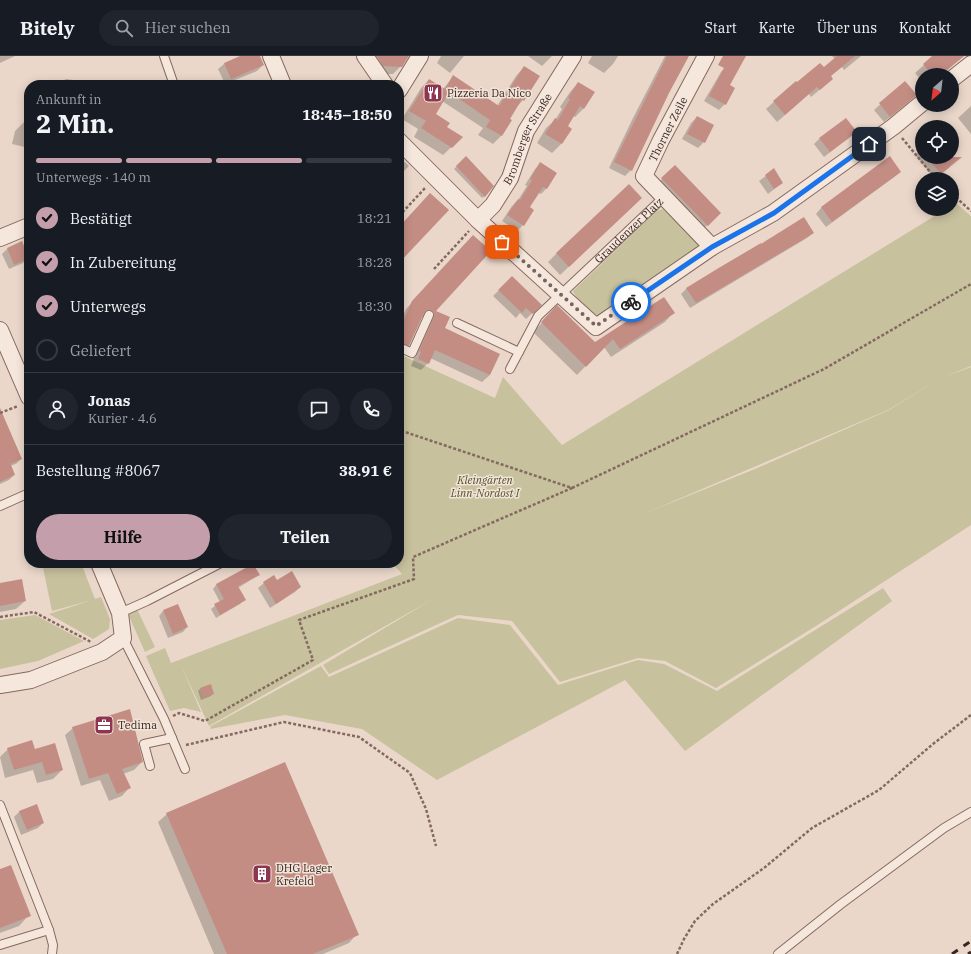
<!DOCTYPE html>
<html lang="de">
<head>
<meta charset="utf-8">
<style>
	body { margin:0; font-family:"IBM Plex Serif",serif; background:#20242c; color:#f1f3f6; height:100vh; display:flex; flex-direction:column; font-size:15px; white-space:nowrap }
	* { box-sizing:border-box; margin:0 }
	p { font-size:13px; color:#9ea1a6 }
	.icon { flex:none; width:22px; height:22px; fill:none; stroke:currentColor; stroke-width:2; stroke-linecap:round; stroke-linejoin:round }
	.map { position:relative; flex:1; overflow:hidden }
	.side { position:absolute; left:24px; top:24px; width:380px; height:488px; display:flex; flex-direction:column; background:#171b24; border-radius:16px; box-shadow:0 2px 10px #0003 }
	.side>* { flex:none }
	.needle { width:26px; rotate:208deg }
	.fabs { position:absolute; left:915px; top:12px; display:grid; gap:8px }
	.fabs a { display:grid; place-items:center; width:44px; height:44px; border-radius:50%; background:#171b24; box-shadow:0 2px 10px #0003; font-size:20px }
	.pin { position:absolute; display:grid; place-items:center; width:34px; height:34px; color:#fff; margin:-17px; border-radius:8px; box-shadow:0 2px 6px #0006 }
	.courier { position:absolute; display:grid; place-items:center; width:40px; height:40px; margin:-20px; border:3px solid #1a73e8; border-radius:50%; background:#fff; color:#222; box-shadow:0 1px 5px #0007 }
	.headline em { font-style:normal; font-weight:700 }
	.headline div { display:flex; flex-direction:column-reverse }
	.headline { display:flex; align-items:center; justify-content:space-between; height:68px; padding:0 12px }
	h1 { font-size:26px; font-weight:700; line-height:30px }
	.bar { display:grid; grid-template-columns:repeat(4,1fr); gap:6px 4px; align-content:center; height:48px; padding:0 12px }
	.bar i { height:5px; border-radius:3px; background:#363941 }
	.bar .active { background:#c49eab }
	.bar p { grid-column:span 4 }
	.line { display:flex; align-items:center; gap:10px; padding:0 12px; border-top:1px solid #363941 }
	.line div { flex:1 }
	.round { display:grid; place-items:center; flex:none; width:42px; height:42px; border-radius:21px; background:#20242c }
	ol { padding:0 12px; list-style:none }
	li { display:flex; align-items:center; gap:12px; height:44px }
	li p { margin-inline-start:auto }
	li .icon { padding:4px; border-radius:50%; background:#c49eab; color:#111; stroke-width:4 }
	li:last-child { color:#9ea1a6 }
	li i { width:22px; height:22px; border:2px solid #363941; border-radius:50% }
	.button { display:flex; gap:8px; margin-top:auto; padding:8px 12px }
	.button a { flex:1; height:46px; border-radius:24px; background:#c49eab; color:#111; font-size:16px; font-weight:700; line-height:46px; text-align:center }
	.button a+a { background:#20242c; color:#f1f3f6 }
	header { display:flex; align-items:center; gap:24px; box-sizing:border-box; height:56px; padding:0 20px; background:#171b24; border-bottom:1px solid #363941 }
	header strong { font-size:19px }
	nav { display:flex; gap:22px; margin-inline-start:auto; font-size:14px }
	.search { width:280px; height:36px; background:#20242c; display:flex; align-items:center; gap:10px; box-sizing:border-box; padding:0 14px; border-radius:22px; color:#9ea1a6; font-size:15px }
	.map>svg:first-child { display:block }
</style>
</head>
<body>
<header>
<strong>Bitely</strong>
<div class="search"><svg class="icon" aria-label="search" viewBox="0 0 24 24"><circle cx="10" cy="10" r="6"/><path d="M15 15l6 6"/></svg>Hier suchen</div>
<nav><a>Start</a><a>Karte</a><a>Über uns</a><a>Kontakt</a></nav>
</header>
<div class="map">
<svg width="971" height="898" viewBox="0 0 971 898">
	<rect width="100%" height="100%" fill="#ead7ca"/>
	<g fill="#c7c19e" fill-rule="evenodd">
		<path d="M956 147 971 160V310L944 321 971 311V469L816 570 716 632 665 605 638 602 560 626 512 565 458 559 329 618 323 609 433 543 209 670 181 609 201 656 184 652 170 655 146 600 165 592 171 607 179 604 402 518 392 507H399V298L495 342 503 321 562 389 946 153H952V149ZM941 322 889 354 755 413 648 456 888 354Z"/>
		<path d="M663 153 700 189 698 195 601 260C593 260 576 243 573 235L657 155Z"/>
		<polygon points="42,507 81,507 95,543 101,541 110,563 109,573 93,583 49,558 92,544 52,555"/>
		<polygon points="883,532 892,545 685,695 625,624 437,724 362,673 285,659 210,673 211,670 321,610 329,621 458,562 510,569 558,629 638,604 664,608 717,635"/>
		<polygon points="137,553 155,591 145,596 128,558"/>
		<polygon points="35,559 84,585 38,605 0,613 0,564"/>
	</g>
	<g fill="#0003">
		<polygon points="0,0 15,0 0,7"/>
		<polygon points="243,0 259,0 263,9 257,15 225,28 218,13 224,8"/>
		<polygon points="363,0 408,0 401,10 393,18 375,18"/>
		<polygon points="441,0 464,0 450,17 437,7"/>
		<polygon points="528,0 552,0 542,10"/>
		<polygon points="592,0 618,0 613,8 604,17 588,7"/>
		<polygon points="665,0 688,0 668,37 631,114 625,120 609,112 633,62"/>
		<polygon points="832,0 861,0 844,14 842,11 830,20 824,30 811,41 809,38 777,66 766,53 796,26 797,28 824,13 835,3"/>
		<polygon points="934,0 964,0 941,19 922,19 922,25 915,17"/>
		<polygon points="726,10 728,30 725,48 719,54 704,45 721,16"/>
		<polygon points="524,11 523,44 515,53 508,63 511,65 501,80 493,88 478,79 483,72 442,45 434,58 446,72 461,82 443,99 414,81 418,73 402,63 421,32 429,24 443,33 453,21 497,50 516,20"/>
		<polygon points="66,23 73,24 77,29 56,29"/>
		<polygon points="905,26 910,45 884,66 874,54"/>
		<polygon points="578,27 584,52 575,61 573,60 566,70 570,73 561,88 552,97 537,87 546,72 555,64 562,53 560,51 570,36"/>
		<polygon points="971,50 971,78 958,62"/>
		<polygon points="697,61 704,86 698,92 682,83 691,67"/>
		<polygon points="27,63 29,64 29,92 12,88 15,75"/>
		<polygon points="850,81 824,101 814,88 820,82"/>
		<polygon points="922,92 922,101 952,101 950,111 935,123 915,99"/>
		<polygon points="399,101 409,110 399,120"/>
		<polygon points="466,102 485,140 482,142 454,113"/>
		<polygon points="890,102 900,115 894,121 826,171 816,158 821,152"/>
		<polygon points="541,107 556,117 546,133 541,138 538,137 529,151 523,169 517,175 502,165 512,150 518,144 527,130 525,129 535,113"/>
		<polygon points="675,110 720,157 698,178 653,132"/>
		<polygon points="774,114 782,127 768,138 759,125"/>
		<polygon points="632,151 560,219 548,206 557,197"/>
		<polygon points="813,177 807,182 690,252 681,238 687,232 760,189"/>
		<polygon points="22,186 28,202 23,207 9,213 2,198 7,193"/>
		<polygon points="466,187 435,255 443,273 490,319 482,326 430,302 428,307 421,314 411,310 414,303 412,302 427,269 427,263 424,261 421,261 408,289 401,296 399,295 399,268 406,253"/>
		<polygon points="512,221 541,249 526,263 520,257 516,262 493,240"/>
		<polygon points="557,251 595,288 673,257 665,266 611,301 604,291 577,319 533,276"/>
		<polygon points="0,366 21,403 16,408 10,410 14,419 9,424 0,428"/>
		<polygon points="325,507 333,507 328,511"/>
		<polygon points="253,509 258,518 254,522 238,532 244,544 240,548 216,562 211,553 220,546 213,533 216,529"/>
		<polygon points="274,521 277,525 300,531 295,536 270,552 258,532 264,527"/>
		<polygon points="0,528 25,545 16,553 0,556"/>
		<polygon points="177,549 187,571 183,576 168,582 159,560 163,555"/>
		<polygon points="200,633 213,637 211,640 201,644 198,635"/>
		<polygon points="73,672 142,706 134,714 123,718 129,732 122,740 109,745 100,724 81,730 65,679"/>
		<polygon points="8,693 62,714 53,723 37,727 33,714 5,722 0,701"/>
		<polygon points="20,755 43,767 38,772 21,779 14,761"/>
		<polygon points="167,758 357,878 349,887 323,898 214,898 158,766"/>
		<polygon points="0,814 29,859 19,870 0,877"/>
	</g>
	<g fill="#c48d84">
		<polygon points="240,0 260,0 264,9 231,23 224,7"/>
		<polygon points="377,0 409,0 402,11 383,10"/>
		<polygon points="667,0 689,0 669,37 632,115 614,106"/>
		<polygon points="723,0 746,0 730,29 735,32 726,49 709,40 724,12 718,9"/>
		<polygon points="837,0 855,0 831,20 833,23 820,34 817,31 785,59 773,45 796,25 797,26 820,7 824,11"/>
		<polygon points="932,0 964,0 941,19 932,19 923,8"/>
		<polygon points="524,10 540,20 524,45 522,43 510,63 512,64 502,80 486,71 490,64 449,36 436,58 450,67 447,71 463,81 452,92 421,72 426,65 409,55 429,23 445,33 453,19 499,50"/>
		<polygon points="905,25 917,39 890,61 879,47"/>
		<polygon points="578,26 595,36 584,53 580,50 568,70 572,73 562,88 545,78 555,62 558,64 570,43 568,42"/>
		<polygon points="697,60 714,69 705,87 687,78"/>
		<polygon points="846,62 857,76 830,96 819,82"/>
		<polygon points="466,100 494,130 485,141 456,110"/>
		<polygon points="890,100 901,116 832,166 821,151"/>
		<polygon points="927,101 962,101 941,118"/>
		<polygon points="540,106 557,117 547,133 543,131 530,151 534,154 524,170 507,159 518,143 520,144 532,124 530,123"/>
		<polygon points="675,109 721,157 708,170 661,122"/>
		<polygon points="774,112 783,127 774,133 765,119"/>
		<polygon points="629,128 642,142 569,211 556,197"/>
		<polygon points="430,137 449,154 399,207 399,171"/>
		<polygon points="804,161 814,177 696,247 686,232 717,213 761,187 761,188"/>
		<polygon points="473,179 491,195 436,255 450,261 445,272 500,298 490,319 435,294 429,308 418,303 421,296 419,295 434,261 434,256 431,254 426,254 424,257 409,290 399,286 399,275 412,245"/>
		<polygon points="22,185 29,202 14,209 7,192"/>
		<polygon points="512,220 542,249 533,258 526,252 522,257 498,234"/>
		<polygon points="664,241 675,257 620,293 613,283 586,311 541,266 557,249 595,286"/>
		<polygon points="0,352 22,403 11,408 8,401 15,419 0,426"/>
		<polygon points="253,508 260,519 238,530 246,544 220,559 214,548 224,543 216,528"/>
		<polygon points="292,515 301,531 276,548 263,526 274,519 277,524"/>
		<polygon points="22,523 26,545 0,550 0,527"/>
		<polygon points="178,548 188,571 173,578 163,554"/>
		<polygon points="211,628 214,638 203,642 200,632"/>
		<polygon points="130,653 143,706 122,713 131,732 117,738 108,717 89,723 72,671"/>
		<polygon points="32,684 35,693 55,687 63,714 46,719 42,706 14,714 7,692"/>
		<polygon points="285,706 359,879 313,898 227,898 166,757"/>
		<polygon points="37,748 44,767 27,774 19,755"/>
		<polygon points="11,809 31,860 0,872 0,813"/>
	</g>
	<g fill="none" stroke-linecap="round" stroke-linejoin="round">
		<g stroke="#856960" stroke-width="10">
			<g id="service">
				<polyline points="164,0 174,29"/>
				<path id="s1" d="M457 267 519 296 538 260 664 141"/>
				<polyline points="399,291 412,297 429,259"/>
				<polyline points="510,313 519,296"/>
				<polyline points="0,450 29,437"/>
				<polyline points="120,557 147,545 221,507"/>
				<polyline points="123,582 164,663 185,713"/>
				<polyline points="150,710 144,688 172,682"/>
				<polyline points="0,749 49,874 53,889 52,898"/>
				<polyline points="0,889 49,874"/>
				<polyline points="778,898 841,848 944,772 971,756"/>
			</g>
		</g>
		<g stroke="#856960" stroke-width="18">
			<g id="minor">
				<polyline points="271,0 283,29"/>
				<polyline points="365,0 385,29"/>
				<polyline points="706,0 661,84 644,120 712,191"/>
				<polyline points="952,23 971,8"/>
				<polyline points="399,34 420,0"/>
				<polyline points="399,85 478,164 596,271 712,191 773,157 893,71 922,47"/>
				<path id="s2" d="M478 164 493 149 510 122 526 75 573 0"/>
				<polyline points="0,182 29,170"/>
				<polyline points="0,274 29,341"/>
				<polyline points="0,629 31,624 102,596 123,582 120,557 99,507"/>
			</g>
		</g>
		<g stroke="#856960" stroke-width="2.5" stroke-dasharray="3 2" stroke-linecap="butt">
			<polyline points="902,82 936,123"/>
			<polyline points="952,138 971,155"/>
			<polyline points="399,160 426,131"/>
			<polyline points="434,213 469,175"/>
			<polyline points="0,357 18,350"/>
			<polyline points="572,432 824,313 971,228"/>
			<polyline points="0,561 34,556 91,586"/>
			<polyline points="173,660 179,657 205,665 313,604 299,564 414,523 413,501 572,432 399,374"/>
			<polyline points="186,689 284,666 359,681 410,717 426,753 436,790"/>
			<polyline points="677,898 684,883 695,865 713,848 764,812 812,772 879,734 933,688 971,659"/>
		</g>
		<use href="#service" stroke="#f6e7dc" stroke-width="8"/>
		<use href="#minor" stroke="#f6e7dc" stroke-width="16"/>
		<g stroke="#372622" stroke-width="3" stroke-dasharray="7 7" stroke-linecap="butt">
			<polyline points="952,898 971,885"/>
			<polyline points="968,898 971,896"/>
		</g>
	</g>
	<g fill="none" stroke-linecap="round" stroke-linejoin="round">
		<polyline stroke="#76645d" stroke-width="4" stroke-dasharray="0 7.2" points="502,186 596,270 631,246"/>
		<polyline stroke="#1a73e8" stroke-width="5" points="631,246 712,191 774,157 869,88"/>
	</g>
	<defs>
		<g id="restaurant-square" transform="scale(1)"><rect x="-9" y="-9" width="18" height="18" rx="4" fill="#8e364f" stroke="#f2e4d8"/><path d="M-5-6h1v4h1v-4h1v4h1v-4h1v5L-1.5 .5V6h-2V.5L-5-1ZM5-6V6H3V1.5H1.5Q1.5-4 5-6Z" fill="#fff"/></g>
		<g id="office-square" transform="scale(1)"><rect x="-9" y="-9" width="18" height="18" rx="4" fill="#8e364f" stroke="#f2e4d8"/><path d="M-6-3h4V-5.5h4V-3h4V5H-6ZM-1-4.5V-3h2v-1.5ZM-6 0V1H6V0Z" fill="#fff"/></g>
		<g id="building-square" transform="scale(1)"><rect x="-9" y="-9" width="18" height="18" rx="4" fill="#8e364f" stroke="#f2e4d8"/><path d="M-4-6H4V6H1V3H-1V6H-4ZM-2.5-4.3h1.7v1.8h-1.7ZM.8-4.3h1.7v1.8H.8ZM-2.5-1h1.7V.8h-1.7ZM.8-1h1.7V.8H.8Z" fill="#fff"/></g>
	</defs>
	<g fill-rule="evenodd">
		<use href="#restaurant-square" x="433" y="37"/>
		<use href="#office-square" x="104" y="669"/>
		<use href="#building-square" x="262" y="818"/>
	</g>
	<g text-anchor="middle" stroke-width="3" stroke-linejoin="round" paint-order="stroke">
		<g font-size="11" fill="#372622" stroke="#f2e4d8" text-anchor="start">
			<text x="447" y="41">Pizzeria Da Nico</text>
			<text x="118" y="673">Tedima</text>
			<text x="276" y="816">DHG Lager<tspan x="276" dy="13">Krefeld</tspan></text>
		</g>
		<g font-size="11" fill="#372622" stroke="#f2e4d8">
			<text transform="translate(668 73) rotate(-63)" y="4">Thorner Zeile</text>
			<text dy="4" stroke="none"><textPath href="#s2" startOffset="96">Bromberger Straße</textPath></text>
			<text dy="4" stroke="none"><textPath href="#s1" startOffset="234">Graudenzer Platz</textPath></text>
		</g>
		<g font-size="11" font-style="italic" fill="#51502b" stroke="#f2e4d8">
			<text x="485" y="428">Kleingärten<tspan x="485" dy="13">Linn-Nordost I</tspan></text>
		</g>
	</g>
</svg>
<div class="fabs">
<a><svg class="needle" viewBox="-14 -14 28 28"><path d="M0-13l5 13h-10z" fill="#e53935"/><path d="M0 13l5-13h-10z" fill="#9ea1a6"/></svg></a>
<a><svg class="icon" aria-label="locate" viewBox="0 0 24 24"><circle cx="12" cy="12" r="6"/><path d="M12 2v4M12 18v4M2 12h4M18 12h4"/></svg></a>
<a><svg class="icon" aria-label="layers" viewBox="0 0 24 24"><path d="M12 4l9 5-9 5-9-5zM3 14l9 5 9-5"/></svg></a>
</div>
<div class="pin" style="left:502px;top:186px;background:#ea580c"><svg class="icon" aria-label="bag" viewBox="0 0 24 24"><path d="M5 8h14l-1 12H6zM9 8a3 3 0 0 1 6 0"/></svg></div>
<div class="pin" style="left:869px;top:88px;background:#1f2937"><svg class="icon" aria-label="home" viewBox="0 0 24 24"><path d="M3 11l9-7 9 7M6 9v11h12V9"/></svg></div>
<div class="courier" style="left:631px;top:246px"><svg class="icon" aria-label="bike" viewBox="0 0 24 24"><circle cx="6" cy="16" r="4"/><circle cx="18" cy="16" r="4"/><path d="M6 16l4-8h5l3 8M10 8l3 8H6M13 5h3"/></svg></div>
<section class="side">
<div class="headline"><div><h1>2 Min.</h1><p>Ankunft in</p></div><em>18:45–18:50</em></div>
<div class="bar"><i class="active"></i><i class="active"></i><i class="active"></i><i></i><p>Unterwegs · 140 m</p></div>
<ol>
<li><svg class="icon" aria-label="check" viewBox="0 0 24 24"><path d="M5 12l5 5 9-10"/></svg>Bestätigt<p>18:21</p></li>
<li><svg class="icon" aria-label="check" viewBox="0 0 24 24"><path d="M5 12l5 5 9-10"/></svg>In Zubereitung<p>18:28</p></li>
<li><svg class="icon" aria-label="check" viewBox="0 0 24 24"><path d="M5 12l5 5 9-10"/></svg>Unterwegs<p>18:30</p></li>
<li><i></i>Geliefert</li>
</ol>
<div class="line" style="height:72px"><a class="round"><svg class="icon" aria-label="person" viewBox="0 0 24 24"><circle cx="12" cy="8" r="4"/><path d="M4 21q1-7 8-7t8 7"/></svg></a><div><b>Jonas</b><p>Kurier · 4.6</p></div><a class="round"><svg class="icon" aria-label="chat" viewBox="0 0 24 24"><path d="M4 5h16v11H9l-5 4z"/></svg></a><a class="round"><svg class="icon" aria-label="phone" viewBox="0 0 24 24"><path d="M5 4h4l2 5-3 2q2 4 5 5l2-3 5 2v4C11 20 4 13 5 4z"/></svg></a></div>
<div class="line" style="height:52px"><div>Bestellung #8067</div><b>38.91 €</b></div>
<div class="button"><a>Hilfe</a><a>Teilen</a></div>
</section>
</div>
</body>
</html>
